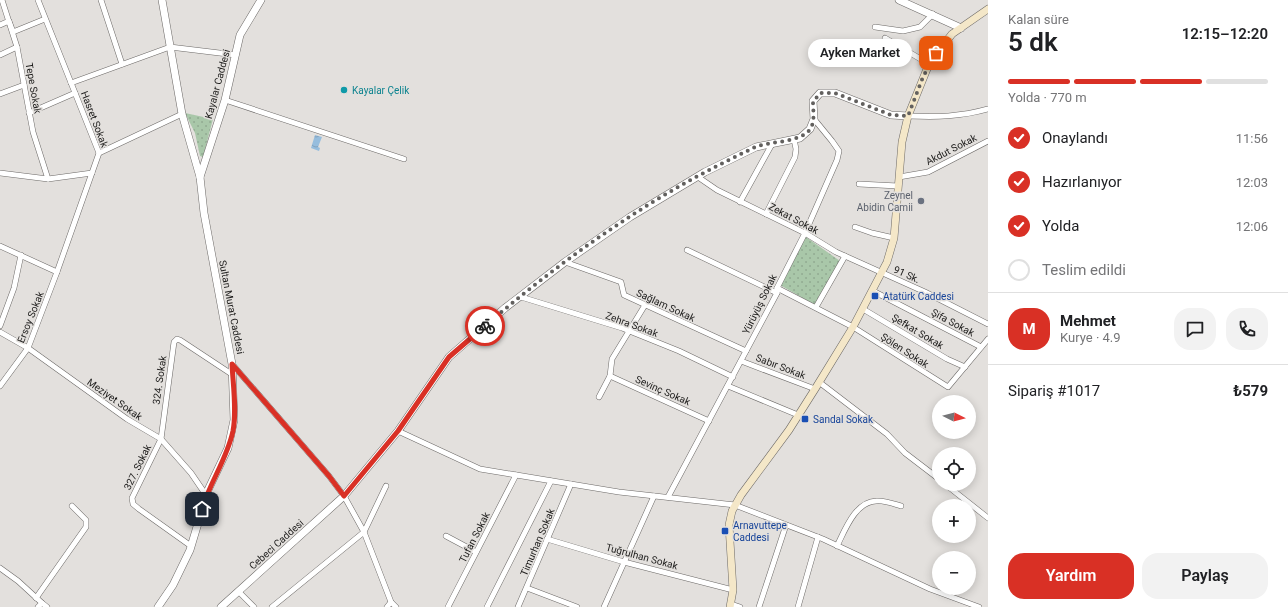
<!DOCTYPE html>
<html lang="tr">
<head>
<meta charset="utf-8">
<style>
	body { margin:0; font-family:Roboto,sans-serif; background:#f2f2f2; color:#202124; height:100vh; display:flex; flex-direction:column; font-size:15px; white-space:nowrap }
	* { box-sizing:border-box; margin:0 }
	p { font-size:13px; color:#757577 }
	.icon { flex:none; width:22px; height:22px; fill:none; stroke:currentColor; stroke-width:2; stroke-linecap:round; stroke-linejoin:round }
	.map { position:relative; flex:1; overflow:hidden }
	.drawer { display:flex; flex-direction:column; background:#fff; width:300px }
	.drawer>* { flex:none }
	.needle { width:26px; rotate:96deg }
	.tools { position:absolute; left:932px; top:395px; display:grid; gap:8px }
	.tools a { display:grid; place-items:center; width:44px; height:44px; border-radius:50%; background:#fff; box-shadow:0 2px 10px #0003; font-size:20px }
	.pin { position:absolute; display:grid; place-items:center; width:34px; height:34px; color:#fff; margin:-17px; border-radius:8px; box-shadow:0 2px 6px #0006 }
	.courier { position:absolute; display:grid; place-items:center; width:40px; height:40px; margin:-20px; border:3px solid #d93025; border-radius:50%; background:#fff; color:#222; box-shadow:0 1px 5px #0007 }
	.bubble { position:absolute; height:28px; border-radius:14px; background:#fff; box-shadow:0 2px 10px #0003; font-size:13px; font-weight:600; line-height:28px; text-align:center }
	.summary em { font-style:normal; font-weight:600 }
	.summary div { display:flex; flex-direction:column-reverse }
	.summary { display:flex; align-items:center; justify-content:space-between; height:68px; padding:0 20px }
	h1 { font-size:26px; font-weight:600; line-height:30px }
	.bar { display:grid; grid-template-columns:repeat(4,1fr); gap:6px 4px; align-content:center; height:48px; padding:0 20px }
	.bar i { height:5px; border-radius:3px; background:#e0e0e0 }
	.bar .current { background:#d93025 }
	.bar p { grid-column:span 4 }
	.line { display:flex; align-items:center; gap:10px; padding:0 20px; border-top:1px solid #e0e0e0 }
	.line div { flex:1 }
	.round { display:grid; place-items:center; flex:none; width:42px; height:42px; border-radius:16px; background:#f2f2f2 }
	ol { padding:0 20px; list-style:none }
	li { display:flex; align-items:center; gap:12px; height:44px }
	li p { margin-inline-start:auto }
	li .icon { padding:4px; border-radius:50%; background:#d93025; color:#fff; stroke-width:4 }
	li:last-child { color:#757577 }
	li i { width:22px; height:22px; border:2px solid #e0e0e0; border-radius:50% }
	.action { display:flex; gap:8px; margin-top:auto; padding:8px 20px }
	.action a { flex:1; height:46px; border-radius:16px; background:#d93025; color:#fff; font-size:16px; font-weight:600; line-height:46px; text-align:center }
	.action a+a { background:#f2f2f2; color:#202124 }
	main { display:flex; flex:1; min-height:0 }
	.map>svg:first-child { display:block }
</style>
</head>
<body>
<main>
<div class="map">
<svg width="988" height="607" viewBox="0 0 988 607">
	<defs>
		<pattern id="grass-dots" width="8" height="8" patternUnits="userSpaceOnUse"><rect width="8" height="8" fill="#a9c7a9"/><path d="M2 2h.1M6 6h.1" fill="none" stroke="#91aa91" stroke-width="1.8" stroke-linecap="round"/></pattern>
		<pattern id="water-waves" width="16" height="10" patternUnits="userSpaceOnUse"><rect width="16" height="10" fill="#96bddd"/><path d="M0 5q4-4 8 0t8 0" fill="none" stroke="#81a2bd"/></pattern>
	</defs>
	<rect width="100%" height="100%" fill="#e3e0dd"/>
	<g fill="url(#grass-dots)">
		<polygon points="185,113 213,119 203,157 200,156 195,133"/>
		<polygon points="806,237 840,261 815,305 780,285"/>
	</g>
	<polygon fill="url(#water-waves)" points="315,135 322,137 318,147 320,148 319,151 311,148"/>
	<g fill="none" stroke-linecap="round" stroke-linejoin="round">
		<g stroke="#6c6967" stroke-width="6">
			<g id="minor">
				<polyline points="2,0 17,47 33,132 48,179"/>
				<polyline points="101,0 122,64"/>
				<polyline points="0,25 9,21 13,32 45,19"/>
				<polyline points="875,27 903,31 920,27 933,14"/>
				<polyline points="885,38 929,64"/>
				<polyline points="0,55 17,47"/>
				<polyline points="71,83 170,47 236,55"/>
				<polyline points="0,94 24,85"/>
				<polyline points="225,100 404,159"/>
				<polyline points="29,113 75,93"/>
				<path d="M908 116C937 117 960 117 988 109"/>
				<polyline points="99,153 182,114"/>
				<polyline points="0,173 48,179 92,173"/>
				<polyline points="698,177 717,190 805,233 836,252 925,292 988,324"/>
				<polyline points="899,177 928,172 988,141"/>
				<polyline points="859,184 898,186"/>
				<polyline points="740,202 772,144"/>
				<polyline points="766,214 795,157 796,149 794,139"/>
				<polyline points="855,227 872,233 894,238"/>
				<polyline points="0,246 57,272"/>
				<polyline points="687,250 777,293"/>
				<polyline points="565,262 621,282 624,295 746,351"/>
				<polyline points="777,288 853,327 948,387 988,339"/>
				<polyline points="873,291 981,347"/>
				<polyline points="521,297 622,328 679,351 733,377"/>
				<polyline points="816,307 845,256"/>
				<polyline points="863,309 947,359 965,367"/>
				<polyline points="0,326 14,288 21,255"/>
				<polyline points="0,332 28,348 127,419 161,439 191,473 206,495"/>
				<polyline points="741,361 815,389"/>
				<polyline points="232,364 329,476 344,496 364,532 391,602 396,607"/>
				<polyline points="610,376 709,421"/>
				<polyline points="819,382 887,434 905,453 939,479"/>
				<polyline points="0,386 28,348 57,272 99,153 38,0"/>
				<polyline points="728,386 798,415"/>
				<polyline points="599,397 610,376 612,359 645,305"/>
				<polyline points="398,431 480,469 619,492 735,505 823,539 930,589 979,607"/>
				<polyline points="945,484 988,518"/>
				<polyline points="668,497 777,293 777,288 805,233 837,160 839,151 832,141 814,119"/>
				<polyline points="446,536 476,552"/>
				<polyline points="547,539 624,562 733,590"/>
				<polyline points="191,546 139,509 133,504 132,498 161,439 174,342 177,339 180,340 233,375"/>
				<path d="M837 546C845 530 855 502 876 501 884 500 894 504 901 506"/>
				<polyline points="0,568 18,581 42,603"/>
				<polyline points="527,588 577,607"/>
				<polyline points="239,592 254,607"/>
				<polyline points="36,598 86,527 86,520 72,506"/>
				<polyline points="731,604 740,607"/>
				<polyline points="38,607 42,603 47,607"/>
				<polyline points="272,607 364,532 386,486"/>
				<polyline points="387,607 391,602"/>
				<polyline points="448,607 516,475"/>
				<polyline points="487,607 551,481"/>
				<polyline points="518,607 571,484"/>
				<polyline points="604,607 654,496"/>
				<polyline points="759,607 786,525"/>
				<polyline points="798,607 818,537"/>
			</g>
		</g>
		<g stroke="#6c6967" stroke-width="8">
			<g id="tertiary">
				<polyline points="899,0 961,28"/>
				<polyline points="200,177 225,100 240,35 261,0"/>
				<polyline points="158,607 173,585 190,550 208,490 228,448 234,420 232,364 204,213 200,177 182,114 162,0"/>
				<polyline points="221,607 344,496 398,431 449,357 505,308 565,262 630,217 705,172 756,147 800,138 810,129 814,119 813,101 820,93 835,93 891,115 908,116"/>
			</g>
		</g>
		<g stroke="#6c6967" stroke-width="8">
			<polyline id="secondary" points="730,607 733,590 729,525 732,511 741,495 789,430 815,389 853,327 887,262 894,238 902,142 908,116 929,64 952,34 988,9"/>
		</g>
		<use href="#minor" stroke="#fff" stroke-width="5"/>
		<use href="#tertiary" stroke="#fff" stroke-width="7"/>
		<use href="#secondary" stroke="#f4e7c8" stroke-width="7"/>
	</g>
	<g fill="none" stroke-linecap="round" stroke-linejoin="round">
		<path stroke="#62605e" stroke-width="4" stroke-dasharray="0 7.2" d="M485 326C557 264 640 204 725 162 735 157 745 152 755 147 770 141 802 143 811 128 815 120 813 110 813 102L820 93H835L891 115 908 116 923 77 936 53"/>
		<path stroke="#d93025" stroke-width="5" d="M202 509C210 482 227 459 233 431 237 410 233 385 232 364L329 476 344 496 398 431 449 357 485 326"/>
	</g>
	<circle fill="#0f9aa8" stroke="#e3e0dd" stroke-width="1.5" cx="344" cy="90" r="4"/>
	<circle fill="#6b7280" stroke="#e3e0dd" stroke-width="1.5" cx="921" cy="201" r="4"/>
	<g fill="#1a4fb4" stroke="#e3e0dd" stroke-width="1.5">
		<rect x="871" y="292" width="8" height="8" rx="2"/>
		<rect x="801" y="415" width="8" height="8" rx="2"/>
		<rect x="721" y="527" width="8" height="8" rx="2"/>
	</g>
	<g text-anchor="middle" stroke-width="3" stroke-linejoin="round" paint-order="stroke">
		<g font-size="10" fill="#1c1b1a" stroke="#e3e0dd">
			<text transform="translate(217 84) rotate(-75)" y="4">Kayalar Caddesi</text>
			<text transform="translate(34 88) rotate(80)" y="4">Tepe Sokak</text>
			<text transform="translate(95 119) rotate(69)" y="4">Hasret Sokak</text>
			<text transform="translate(951 149) rotate(-27)" y="4">Akdut Sokak</text>
			<text transform="translate(794 218) rotate(28)" y="4">Zekat Sokak</text>
			<text transform="translate(907 274) rotate(24)" y="4">91 Sk.</text>
			<text transform="translate(759 304) rotate(-64)" y="4">Yürüyüş Sokak</text>
			<text transform="translate(666 305) rotate(25)" y="4">Sağlam Sokak</text>
			<text transform="translate(232 307) rotate(79)" y="4">Sultan Murat Caddesi</text>
			<text transform="translate(30 317) rotate(-68)" y="4">Ersoy Sokak</text>
			<text transform="translate(953 322) rotate(28)" y="4">Şifa Sokak</text>
			<text transform="translate(632 324) rotate(20)" y="4">Zehra Sokak</text>
			<text transform="translate(918 331) rotate(31)" y="4">Şefkat Sokak</text>
			<text transform="translate(905 350) rotate(33)" y="4">Şölen Sokak</text>
			<text transform="translate(781 366) rotate(21)" y="4">Sabır Sokak</text>
			<text transform="translate(159 380) rotate(-82)" y="4">324. Sokak</text>
			<text transform="translate(663 390) rotate(24)" y="4">Sevinç Sokak</text>
			<text transform="translate(115 399) rotate(35)" y="4">Meziyet Sokak</text>
			<text transform="translate(137 467) rotate(-64)" y="4">327. Sokak</text>
			<text transform="translate(474 537) rotate(-63)" y="4">Tufan Sokak</text>
			<text transform="translate(537 542) rotate(-67)" y="4">Timurhan Sokak</text>
			<text transform="translate(276 544) rotate(-42)" y="4">Cebeci Caddesi</text>
			<text transform="translate(642 556) rotate(15)" y="4">Tuğrulhan Sokak</text>
		</g>
		<g font-size="10" fill="#0d838f" stroke="#e3e0dd" text-anchor="start">
			<text x="352" y="94">Kayalar Çelik</text>
		</g>
		<g font-size="10" fill="#5b616d" stroke="#e3e0dd" text-anchor="end">
			<text x="913" y="199">Zeynel<tspan x="913" dy="12">Abidin Camii</tspan></text>
		</g>
		<g font-size="10" fill="#164399" stroke="#e3e0dd" text-anchor="start">
			<text x="883" y="300">Atatürk Caddesi</text>
			<text x="813" y="423">Sandal Sokak</text>
			<text x="733" y="529">Arnavuttepe<tspan x="733" dy="12">Caddesi</tspan></text>
		</g>
	</g>
</svg>
<div class="tools">
<a><svg class="needle" viewBox="-14 -14 28 28"><path d="M0-13l5 13h-10z" fill="#e53935"/><path d="M0 13l5-13h-10z" fill="#757577"/></svg></a>
<a><svg class="icon" aria-label="locate" viewBox="0 0 24 24"><circle cx="12" cy="12" r="6"/><path d="M12 2v4M12 18v4M2 12h4M18 12h4"/></svg></a>
<a>+</a>
<a>−</a>
</div>
<div class="pin" style="left:936px;top:53px;background:#ea580c"><svg class="icon" aria-label="bag" viewBox="0 0 24 24"><path d="M5 8h14l-1 12H6zM9 8a3 3 0 0 1 6 0"/></svg></div>
<div class="pin" style="left:202px;top:509px;background:#1f2937"><svg class="icon" aria-label="home" viewBox="0 0 24 24"><path d="M3 11l9-7 9 7M6 9v11h12V9"/></svg></div>
<div class="courier" style="left:485px;top:326px"><svg class="icon" aria-label="bike" viewBox="0 0 24 24"><circle cx="6" cy="16" r="4"/><circle cx="18" cy="16" r="4"/><path d="M6 16l4-8h5l3 8M10 8l3 8H6M13 5h3"/></svg></div>
<div class="bubble" style="left:808px;top:39px;width:104px">Ayken Market</div>
</div>
<section class="drawer">
<div class="summary"><div><h1>5 dk</h1><p>Kalan süre</p></div><em>12:15–12:20</em></div>
<div class="bar"><i class="current"></i><i class="current"></i><i class="current"></i><i></i><p>Yolda · 770 m</p></div>
<ol>
<li><svg class="icon" aria-label="check" viewBox="0 0 24 24"><path d="M5 12l5 5 9-10"/></svg>Onaylandı<p>11:56</p></li>
<li><svg class="icon" aria-label="check" viewBox="0 0 24 24"><path d="M5 12l5 5 9-10"/></svg>Hazırlanıyor<p>12:03</p></li>
<li><svg class="icon" aria-label="check" viewBox="0 0 24 24"><path d="M5 12l5 5 9-10"/></svg>Yolda<p>12:06</p></li>
<li><i></i>Teslim edildi</li>
</ol>
<div class="line" style="height:72px"><b class="round" style="background:#d93025;color:#fff">M</b><div><b>Mehmet</b><p>Kurye · 4.9</p></div><a class="round"><svg class="icon" aria-label="chat" viewBox="0 0 24 24"><path d="M4 5h16v11H9l-5 4z"/></svg></a><a class="round"><svg class="icon" aria-label="phone" viewBox="0 0 24 24"><path d="M5 4h4l2 5-3 2q2 4 5 5l2-3 5 2v4C11 20 4 13 5 4z"/></svg></a></div>
<div class="line" style="height:52px"><div>Sipariş #1017</div><b>₺579</b></div>
<div class="action"><a>Yardım</a><a>Paylaş</a></div>
</section>
</main>
</body>
</html>
